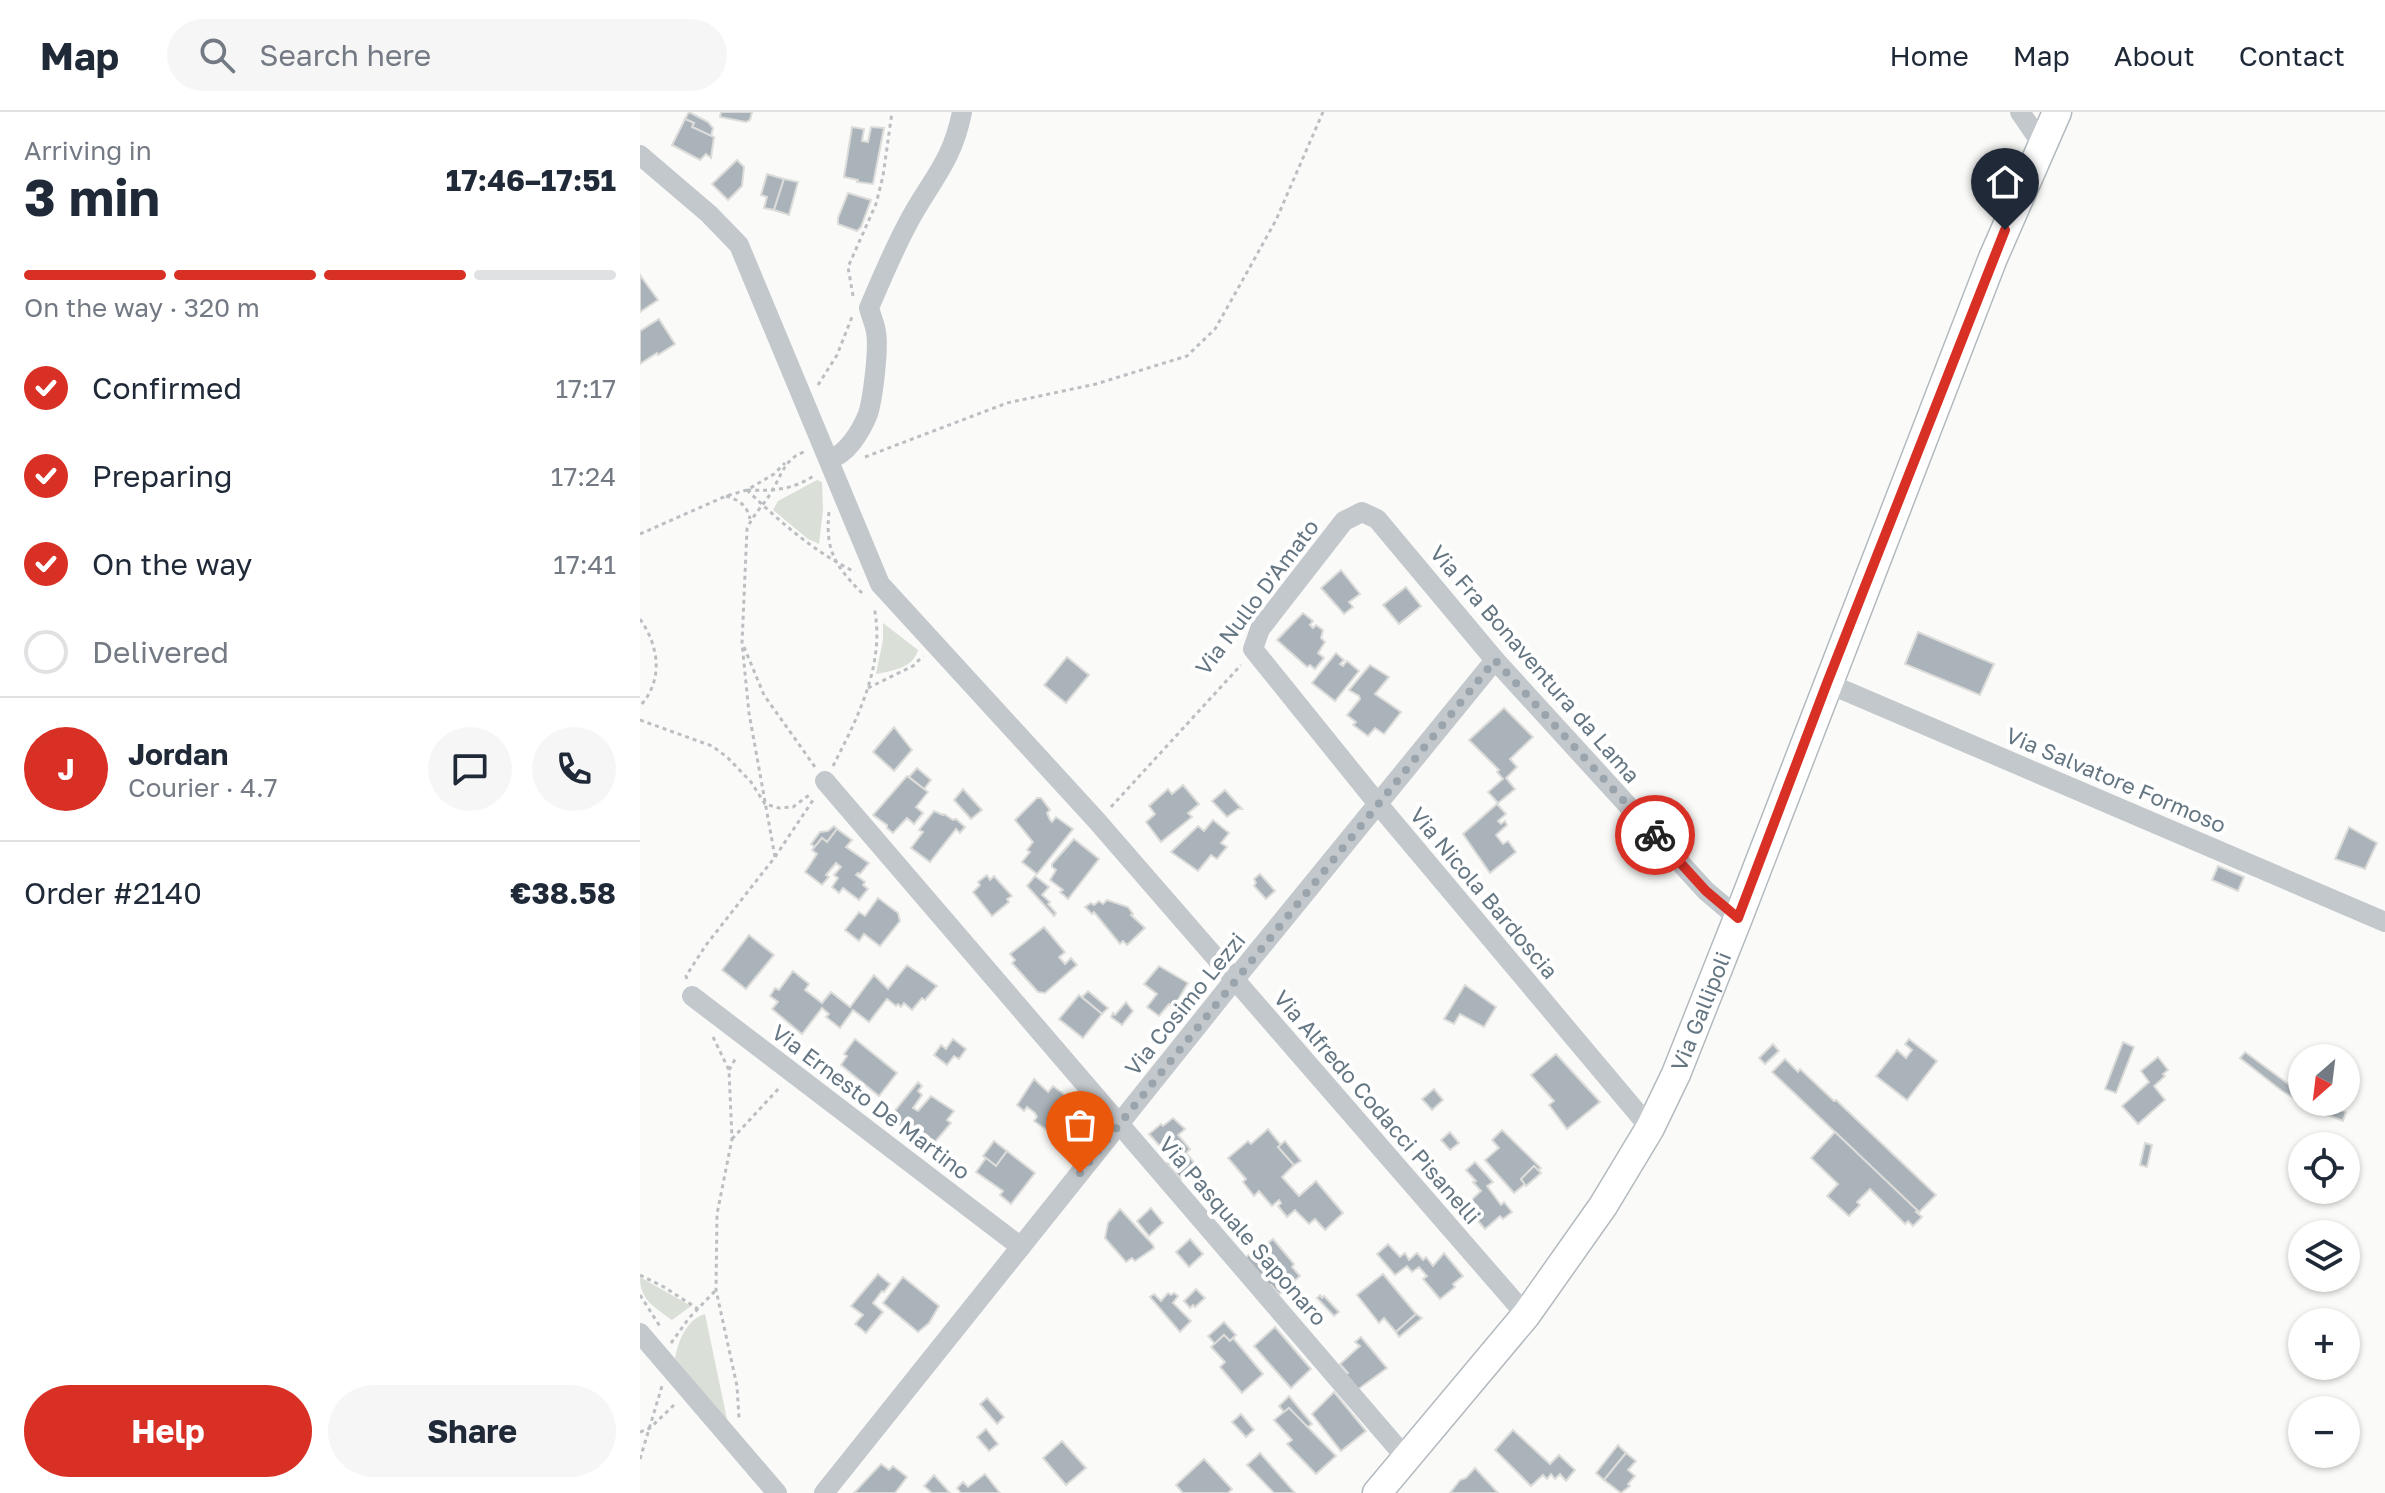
<!DOCTYPE html>
<html lang="en">
<head>
<meta charset="utf-8">
<style>
	body { margin:0; font-family:"Golos Text",sans-serif; background:#f6f6f7; color:#1f2937; height:100vh; display:flex; flex-direction:column; font-size:30px; white-space:nowrap }
	* { box-sizing:border-box; margin:0 }
	p { font-size:26px; color:#747a83 }
	.icon { flex:none; width:44px; height:44px; fill:none; stroke:currentColor; stroke-width:2; stroke-linecap:round; stroke-linejoin:round }
	.map { position:relative; flex:1; overflow:hidden }
	.sheet { display:flex; flex-direction:column; background:#fff; width:640px }
	.sheet>* { flex:none }
	.needle { width:52px; rotate:208deg }
	.fabs { position:absolute; left:1648px; top:932px; display:grid; gap:16px }
	.fabs a { display:grid; place-items:center; width:72px; height:72px; border-radius:50%; background:#fff; box-shadow:0 2px 6px #0004; font-size:40px }
	.pin { position:absolute; display:grid; place-items:center; width:68px; height:68px; color:#fff; margin:-82px -34px; border-radius:50% 50% 50% 0; rotate:-45deg; box-shadow:0 0 8px #0007 }
	.pin .icon { rotate:45deg }
	.courier { position:absolute; display:grid; place-items:center; width:80px; height:80px; margin:-40px; border:6px solid #d93025; border-radius:50%; background:#fff; color:#222; box-shadow:0 2px 10px #0007 }
	.head em { font-style:normal; font-weight:700 }
	.head div { display:flex; flex-direction:column-reverse }
	.head { display:flex; align-items:center; justify-content:space-between; height:136px; padding:0 24px }
	h1 { font-size:52px; font-weight:700; line-height:60px }
	.bar { display:grid; grid-template-columns:repeat(4,1fr); gap:12px 8px; align-content:center; height:96px; padding:0 24px }
	.bar i { height:10px; border-radius:6px; background:#e0e1e3 }
	.bar .active { background:#d93025 }
	.bar p { grid-column:span 4 }
	.line { display:flex; align-items:center; gap:20px; padding:0 24px; border-top:2px solid #e0e1e3 }
	.line div { flex:1 }
	.round { display:grid; place-items:center; flex:none; width:84px; height:84px; border-radius:42px; background:#f6f6f7 }
	ol { padding:0 24px; list-style:none }
	li { display:flex; align-items:center; gap:24px; height:88px }
	li p { margin-inline-start:auto }
	li .icon { padding:8px; border-radius:50%; background:#d93025; color:#fff; stroke-width:4 }
	li:last-child { color:#747a83 }
	li i { width:44px; height:44px; border:4px solid #e0e1e3; border-radius:50% }
	.cta { display:flex; gap:16px; margin-top:auto; padding:16px 24px }
	.cta a { flex:1; height:92px; border-radius:48px; background:#d93025; color:#fff; font-size:32px; font-weight:700; line-height:92px; text-align:center }
	.cta a+a { background:#f6f6f7; color:#1f2937 }
	header { display:flex; align-items:center; gap:48px; box-sizing:border-box; height:112px; padding:0 40px; background:#fff; border-bottom:2px solid #e0e1e3 }
	header strong { font-size:38px }
	nav { display:flex; gap:44px; margin-inline-start:auto; font-size:28px }
	.search { width:560px; height:72px; background:#f6f6f7; display:flex; align-items:center; gap:20px; box-sizing:border-box; padding:0 28px; border-radius:44px; color:#747a83; font-size:30px }
	main { display:flex; flex:1; min-height:0 }
	.map>svg:first-child { display:block }
</style>
</head>
<body>
<header>
<strong>Map</strong>
<div class="search"><svg class="icon" aria-label="search" viewBox="0 0 24 24"><circle cx="10" cy="10" r="6"/><path d="M15 15l6 6"/></svg>Search here</div>
<nav><a>Home</a><a>Map</a><a>About</a><a>Contact</a></nav>
</header>
<main>
<section class="sheet">
<div class="head"><div><h1>3 min</h1><p>Arriving in</p></div><em>17:46–17:51</em></div>
<div class="bar"><i class="active"></i><i class="active"></i><i class="active"></i><i></i><p>On the way · 320 m</p></div>
<ol>
<li><svg class="icon" aria-label="check" viewBox="0 0 24 24"><path d="M5 12l5 5 9-10"/></svg>Confirmed<p>17:17</p></li>
<li><svg class="icon" aria-label="check" viewBox="0 0 24 24"><path d="M5 12l5 5 9-10"/></svg>Preparing<p>17:24</p></li>
<li><svg class="icon" aria-label="check" viewBox="0 0 24 24"><path d="M5 12l5 5 9-10"/></svg>On the way<p>17:41</p></li>
<li><i></i>Delivered</li>
</ol>
<div class="line" style="height:144px"><b class="round" style="background:#d93025;color:#fff">J</b><div><b>Jordan</b><p>Courier · 4.7</p></div><a class="round"><svg class="icon" aria-label="chat" viewBox="0 0 24 24"><path d="M4 5h16v11H9l-5 4z"/></svg></a><a class="round"><svg class="icon" aria-label="phone" viewBox="0 0 24 24"><path d="M5 4h4l2 5-3 2q2 4 5 5l2-3 5 2v4C11 20 4 13 5 4z"/></svg></a></div>
<div class="line" style="height:104px"><div>Order #2140</div><b>€38.58</b></div>
<div class="cta"><a>Help</a><a>Share</a></div>
</section>
<div class="map">
<svg width="1745" height="1381" viewBox="0 0 1745 1381">
	<rect width="100%" height="100%" fill="#fafaf8"/>
	<g fill="#dadfd7">
		<polygon points="177,368 182,370 183,398 179,432 168,427 133,398 138,389"/>
		<path d="M243 511 278 538C273 556 252 559 236 562L243 528Z"/>
		<path d="M0 1165 51 1194 32 1208C15 1195 0 1189 0 1165Z"/>
		<path d="M65 1202 89 1317 35 1246C38 1229 47 1207 65 1202Z"/>
	</g>
	<g fill="#aab3b9" stroke="#dcdcda" stroke-width="2">
		<polygon points="49,0 68,10 73,16 71,24 52,15 54,11 45,7"/>
		<polygon points="81,0 112,0 110,8 106,10 80,5"/>
		<polygon points="45,7 54,11 52,15 74,25 71,46 66,42 60,48 32,33"/>
		<polygon points="212,15 224,17 222,29 228,30 231,15 244,16 233,72 217,70 218,68 204,65"/>
		<polygon points="97,48 104,55 102,74 88,88 72,72"/>
		<polygon points="127,62 144,67 134,98 124,96 127,85 121,83"/>
		<polygon points="144,67 158,70 149,103 134,98"/>
		<polygon points="208,81 231,88 221,115 217,119 198,112 198,106"/>
		<polygon points="0,163 18,188 0,200"/>
		<polygon points="19,207 35,232 18,243 17,241 0,252 0,219"/>
		<polygon points="701,458 720,482 709,490 713,495 704,502 681,476"/>
		<polygon points="766,475 781,494 759,512 743,493"/>
		<polygon points="663,501 673,509 670,513 673,516 676,513 683,518 681,526 685,530 678,541 684,546 675,557 670,553 667,555 637,528"/>
		<polygon points="1278,520 1354,552 1340,583 1265,552"/>
		<polygon points="696,541 704,548 700,552 703,554 707,549 719,559 695,589 672,571"/>
		<polygon points="427,545 449,563 426,591 404,573"/>
		<polygon points="730,553 749,565 735,582 761,600 744,622 735,616 728,624 713,613 716,610 707,603 720,587 719,584 709,578"/>
		<polygon points="864,596 893,625 870,647 877,655 866,666 875,677 858,691 848,680 863,667 857,660 859,658 829,628"/>
		<polygon points="254,615 272,638 254,659 233,640"/>
		<polygon points="277,656 291,668 284,677 269,665"/>
		<polygon points="267,664 288,680 276,695 283,701 274,712 267,706 253,721 247,716 247,713 233,703"/>
		<polygon points="543,673 559,692 548,701 552,705 521,730 506,710 515,702 509,694 528,677 532,682"/>
		<polygon points="323,677 342,698 331,707 314,688"/>
		<polygon points="585,678 602,697 598,697 587,705 572,689"/>
		<polygon points="397,686 401,686 410,698 407,701 410,708 412,710 416,705 433,717 397,762 382,750 390,740 387,738 393,730 375,708"/>
		<polygon points="857,692 866,702 858,709 861,712 865,709 867,713 856,723 863,732 868,729 876,740 850,761 823,722"/>
		<polygon points="294,699 303,703 304,702 313,708 316,707 325,715 320,721 316,717 290,750 271,736 283,720 279,718"/>
		<polygon points="573,708 589,721 581,731 587,735 577,747 571,743 558,759 531,740 558,714 564,719"/>
		<polygon points="194,714 197,717 187,730 182,726 175,735 171,732 180,720 188,719"/>
		<polygon points="1709,715 1737,731 1725,757 1695,747"/>
		<polygon points="197,717 212,728 206,735 229,751 220,762 218,761 216,763 225,770 223,773 228,777 219,788 203,776 199,781 192,775 198,766 194,763 201,755 196,751 186,763 189,765 182,773 165,760 177,742 172,738 182,726 187,730"/>
		<polygon points="434,727 459,747 428,787 420,780 423,778 410,768 416,758 412,755 412,752"/>
		<polygon points="1578,754 1604,765 1598,779 1572,768"/>
		<polygon points="620,762 635,779 626,787 614,774 616,771 614,767"/>
		<polygon points="347,763 350,768 354,764 372,784 367,787 369,790 352,804 333,780 340,773 338,770"/>
		<polygon points="395,764 409,775 402,783 410,790 408,792 416,801 414,804 387,774"/>
		<polygon points="238,786 258,801 260,809 240,834 224,822 219,829 205,818 219,800 225,804"/>
		<polygon points="467,788 488,795 493,802 491,803 505,816 487,833 483,829 480,832 454,800 452,802 445,795 451,791 454,793 459,789 463,792"/>
		<polygon points="404,815 425,840 419,845 425,852 431,846 437,853 405,881 398,880 372,851 375,848 370,842"/>
		<polygon points="109,823 134,843 106,877 82,858"/>
		<polygon points="267,853 297,874 285,888 282,886 272,898 264,891 261,895 258,892 256,894 247,887 229,910 213,898 200,916 186,905 189,902 182,896 162,922 132,897 138,890 130,884 135,876 139,878 153,859 169,872 165,878 182,891 191,880 210,895 234,863 248,877"/>
		<polygon points="519,854 548,871 533,896 529,892 519,904 507,895 517,882 504,872"/>
		<polygon points="825,873 856,895 844,915 820,902 814,912 804,907"/>
		<polygon points="448,879 468,896 462,902 442,885"/>
		<polygon points="439,883 462,902 443,926 419,907"/>
		<polygon points="486,890 493,899 482,913 471,905 473,901 475,903"/>
		<polygon points="215,927 257,961 239,984 201,953 207,944 204,942"/>
		<polygon points="313,927 326,937 319,947 314,944 307,953 294,943 301,933 306,937"/>
		<polygon points="1269,927 1297,949 1267,988 1236,964 1257,938 1266,946 1272,938 1265,932"/>
		<polygon points="1483,930 1494,935 1476,981 1465,977"/>
		<polygon points="1133,932 1139,939 1125,952 1119,946"/>
		<polygon points="1605,940 1662,982 1662,990 1679,990 1706,1000 1703,1009 1674,998 1642,979 1600,946"/>
		<polygon points="916,942 960,990 927,1017 909,993 914,989 891,963"/>
		<polygon points="1518,945 1528,958 1523,962 1525,964 1514,974 1525,988 1498,1012 1482,994 1509,970 1501,959"/>
		<polygon points="1145,947 1158,960 1160,957 1194,989 1196,988 1296,1083 1279,1100 1132,960"/>
		<polygon points="394,967 408,980 413,974 433,989 411,1021 394,1009 397,1005 395,1001 387,995 384,999 377,993"/>
		<polygon points="278,970 282,974 278,979 282,983 273,996 278,999 291,984 314,999 307,1008 311,1011 295,1030 283,1021 279,1026 263,1013 261,1015 249,1006"/>
		<polygon points="794,977 803,988 792,998 782,987"/>
		<polygon points="533,1006 545,1017 538,1023 550,1037 546,1041 558,1055 541,1067 527,1051 531,1046 509,1022 521,1012 523,1014"/>
		<polygon points="628,1017 641,1033 638,1035 654,1053 642,1065 659,1084 676,1069 703,1101 685,1118 675,1107 669,1112 655,1098 647,1105 638,1094 641,1091 639,1088 632,1094 619,1079 614,1084 603,1070 606,1067 588,1046 608,1029 611,1032"/>
		<polygon points="862,1018 901,1056 898,1058 894,1054 881,1067 885,1072 874,1081 845,1048 859,1036 852,1028"/>
		<polygon points="810,1020 819,1031 810,1038 801,1028"/>
		<polygon points="1195,1020 1278,1099 1276,1100 1282,1105 1273,1114 1268,1109 1265,1112 1230,1077 1217,1090 1220,1093 1209,1104 1187,1084 1198,1072 1171,1046"/>
		<polygon points="354,1029 367,1039 356,1054 343,1044"/>
		<polygon points="645,1029 661,1049 654,1053 638,1035"/>
		<polygon points="1505,1031 1512,1033 1507,1055 1500,1053"/>
		<polygon points="367,1039 395,1061 371,1092 360,1083 363,1079 336,1060 346,1046 356,1054"/>
		<polygon points="835,1050 853,1070 847,1074 861,1093 864,1090 872,1100 863,1107 860,1104 845,1117 825,1094 841,1079 833,1070 836,1069 826,1058"/>
		<polygon points="894,1054 901,1061 886,1074 881,1067"/>
		<polygon points="511,1096 523,1111 509,1124 497,1109"/>
		<polygon points="480,1097 513,1133 514,1136 495,1149 492,1146 486,1150 465,1126 468,1111"/>
		<polygon points="550,1127 563,1142 549,1155 536,1140"/>
		<polygon points="633,1127 654,1152 652,1155 660,1164 639,1182 631,1173 629,1175 605,1146 612,1140 614,1142"/>
		<polygon points="748,1132 760,1145 765,1141 769,1148 777,1141 783,1148 786,1145 793,1154 804,1141 823,1164 813,1172 815,1175 800,1187 783,1167 787,1164 779,1155 772,1160 767,1154 755,1163 737,1142"/>
		<polygon points="238,1162 250,1172 244,1180 242,1179 233,1191 243,1200 226,1221 215,1212 223,1203 211,1194"/>
		<polygon points="743,1162 776,1202 756,1220 744,1206 739,1211 717,1183"/>
		<polygon points="263,1165 299,1194 289,1211 278,1220 243,1191"/>
		<polygon points="556,1177 565,1186 555,1195 553,1193 550,1196 544,1189"/>
		<polygon points="528,1181 531,1183 534,1181 538,1184 533,1191 551,1209 540,1220 510,1185 514,1182 521,1189"/>
		<polygon points="680,1183 682,1186 684,1184 699,1200 694,1204 677,1186"/>
		<polygon points="776,1202 782,1206 759,1225 756,1220"/>
		<polygon points="584,1210 596,1223 590,1229 584,1223 575,1232 568,1224"/>
		<polygon points="635,1215 671,1257 651,1276 614,1234"/>
		<polygon points="584,1223 590,1229 593,1226 623,1262 602,1281 580,1255 585,1250 571,1235"/>
		<polygon points="721,1225 747,1256 717,1278 705,1263 708,1261 700,1252 720,1234 715,1230"/>
		<polygon points="694,1280 726,1319 701,1339 672,1302"/>
		<polygon points="649,1284 672,1312 666,1316 649,1296 644,1300 639,1294"/>
		<polygon points="347,1286 364,1305 357,1312 340,1292"/>
		<polygon points="649,1296 696,1344 676,1362 647,1332 652,1328 634,1308"/>
		<polygon points="601,1302 614,1318 606,1325 592,1310"/>
		<polygon points="346,1317 358,1332 349,1339 337,1325"/>
		<polygon points="873,1318 910,1352 919,1343 935,1358 926,1369 920,1362 915,1367 911,1362 907,1367 903,1363 891,1374 855,1338"/>
		<polygon points="422,1329 446,1356 426,1373 403,1346"/>
		<polygon points="978,1333 986,1341 964,1368 956,1361"/>
		<polygon points="620,1341 655,1381 634,1381 607,1353"/>
		<polygon points="986,1341 996,1349 988,1358 995,1364 988,1372 990,1374 981,1381 964,1368"/>
		<polygon points="564,1347 592,1377 588,1381 543,1381 536,1373"/>
		<polygon points="241,1352 249,1358 253,1354 267,1365 255,1381 214,1381"/>
		<polygon points="835,1356 858,1381 810,1381 820,1368 826,1366"/>
		<polygon points="345,1362 360,1381 321,1381 317,1376 323,1370 328,1375"/>
		<polygon points="294,1363 310,1381 292,1381 284,1374"/>
	</g>
	<g fill="none" stroke-linecap="round" stroke-linejoin="round">
		<g stroke="#b3babf" stroke-width="31">
			<g id="secondary">
				<path id="s1" d="M737 1381 886 1203 963 1094 1010 1016 1036 962 1098 806 1353 146 1417 0"/>
			</g>
		</g>
		<g stroke="#bbbfc2" stroke-width="3" stroke-dasharray="4 4" stroke-linecap="butt">
			<polyline points="213,184 208,155 236,92 243,64 252,0"/>
			<polyline points="178,273 197,243 212,205"/>
			<polyline points="225,345 367,291 456,272 547,244 575,217 596,180 636,108 683,0"/>
			<path d="M107 378C140 410 173 439 215 460"/>
			<path d="M107 378C133 379 153 378 175 363"/>
			<path d="M86 384C99 388 107 393 110 407"/>
			<path d="M189 400C185 438 195 454 222 481"/>
			<polyline points="0,422 86,384 107,378 134,362 145,351"/>
			<path d="M0 507C19 534 24 568 0 594"/>
			<polyline points="104,535 124,583 175,655"/>
			<polyline points="228,576 273,554 283,544"/>
			<polyline points="0,608 72,634 87,645 111,670 125,692 139,696 153,695 172,681"/>
			<path d="M193 654C218 605 246 551 234 495"/>
			<polyline points="471,695 601,553"/>
			<path d="M135 745 109 601 102 531 107 417C113 402 124 393 132 379 141 364 145 346 164 340"/>
			<polyline points="47,867 46,864 66,833 135,745 175,685"/>
			<polyline points="73,925 89,958 92,1027 77,1102 76,1178 97,1274 99,1306"/>
			<polyline points="89,958 97,944"/>
			<polyline points="92,1027 141,974"/>
			<polyline points="0,1163 24,1175 58,1197"/>
			<polyline points="0,1183 21,1216"/>
			<polyline points="31,1231 49,1206 75,1179"/>
			<polyline points="0,1320 10,1316 35,1292"/>
			<polyline points="0,1347 22,1274"/>
		</g>
		<g stroke="#c3c8cc" stroke-width="20">
			<polyline points="1380,0 1402,32"/>
			<polyline points="0,43 69,102 99,133 240,472 457,709 886,1203"/>
			<path d="M189 347C207 343 221 319 228 302 233 286 239 236 236 220 235 212 231 204 229 196 241 168 253 139 268 111 290 69 312 51 322 0"/>
			<polyline points="1187,571 1745,810"/>
			<polyline points="185,669 766,1346"/>
			<polyline points="52,884 381,1135"/>
			<polyline points="1010,1016 738,692 613,537 620,517 704,409 722,400 737,407 855,548 1066,779 1098,806"/>
			<polyline points="0,1221 137,1381"/>
			<polyline points="184,1381 595,867 855,548"/>
		</g>
		<use href="#secondary" stroke="#fff" stroke-width="28"/>
	</g>
	<g fill="none" stroke-linecap="round" stroke-linejoin="round">
		<polyline stroke="#99a4ac" stroke-width="8" stroke-dasharray="0 14.4" points="440,1061 855,548 1015,723"/>
		<polyline stroke="#d93025" stroke-width="10" points="1015,723 1066,779 1098,806 1187,571 1365,118"/>
	</g>
	<g text-anchor="middle" stroke-width="8" stroke-linejoin="round" paint-order="stroke">
		<g font-size="22" fill="#657683" stroke="#fff">
			<text transform="translate(617 485) rotate(-53)" y="8">Via Nullo D'Amato</text>
			<text transform="translate(895 552) rotate(49)" y="8">Via Fra Bonaventura da Lama</text>
			<text transform="translate(1476 668) rotate(23)" y="8">Via Salvatore Formoso</text>
			<text transform="translate(844 781) rotate(50)" y="8">Via Nicola Bardoscia</text>
			<text transform="translate(545 892) rotate(-51)" y="8">Via Cosimo Lezzi</text>
			<text dy="8" stroke="none"><textPath href="#s1" startOffset="584">Via Gallipoli</textPath></text>
			<text transform="translate(231 990) rotate(37)" y="8">Via Ernesto De Martino</text>
			<text transform="translate(737 995) rotate(49)" y="8">Via Alfredo Codacci Pisanelli</text>
			<text transform="translate(603 1119) rotate(49)" y="8">Via Pasquale Saponaro</text>
		</g>
	</g>
</svg>
<div class="fabs">
<a><svg class="needle" viewBox="-14 -14 28 28"><path d="M0-13l5 13h-10z" fill="#e53935"/><path d="M0 13l5-13h-10z" fill="#747a83"/></svg></a>
<a><svg class="icon" aria-label="locate" viewBox="0 0 24 24"><circle cx="12" cy="12" r="6"/><path d="M12 2v4M12 18v4M2 12h4M18 12h4"/></svg></a>
<a><svg class="icon" aria-label="layers" viewBox="0 0 24 24"><path d="M12 4l9 5-9 5-9-5zM3 14l9 5 9-5"/></svg></a>
<a>+</a>
<a>−</a>
</div>
<div class="pin" style="left:440px;top:1061px;background:#ea580c"><svg class="icon" aria-label="bag" viewBox="0 0 24 24"><path d="M5 8h14l-1 12H6zM9 8a3 3 0 0 1 6 0"/></svg></div>
<div class="pin" style="left:1365px;top:118px;background:#1f2937"><svg class="icon" aria-label="home" viewBox="0 0 24 24"><path d="M3 11l9-7 9 7M6 9v11h12V9"/></svg></div>
<div class="courier" style="left:1015px;top:723px"><svg class="icon" aria-label="bike" viewBox="0 0 24 24"><circle cx="6" cy="16" r="4"/><circle cx="18" cy="16" r="4"/><path d="M6 16l4-8h5l3 8M10 8l3 8H6M13 5h3"/></svg></div>
</div>
</main>
</body>
</html>
